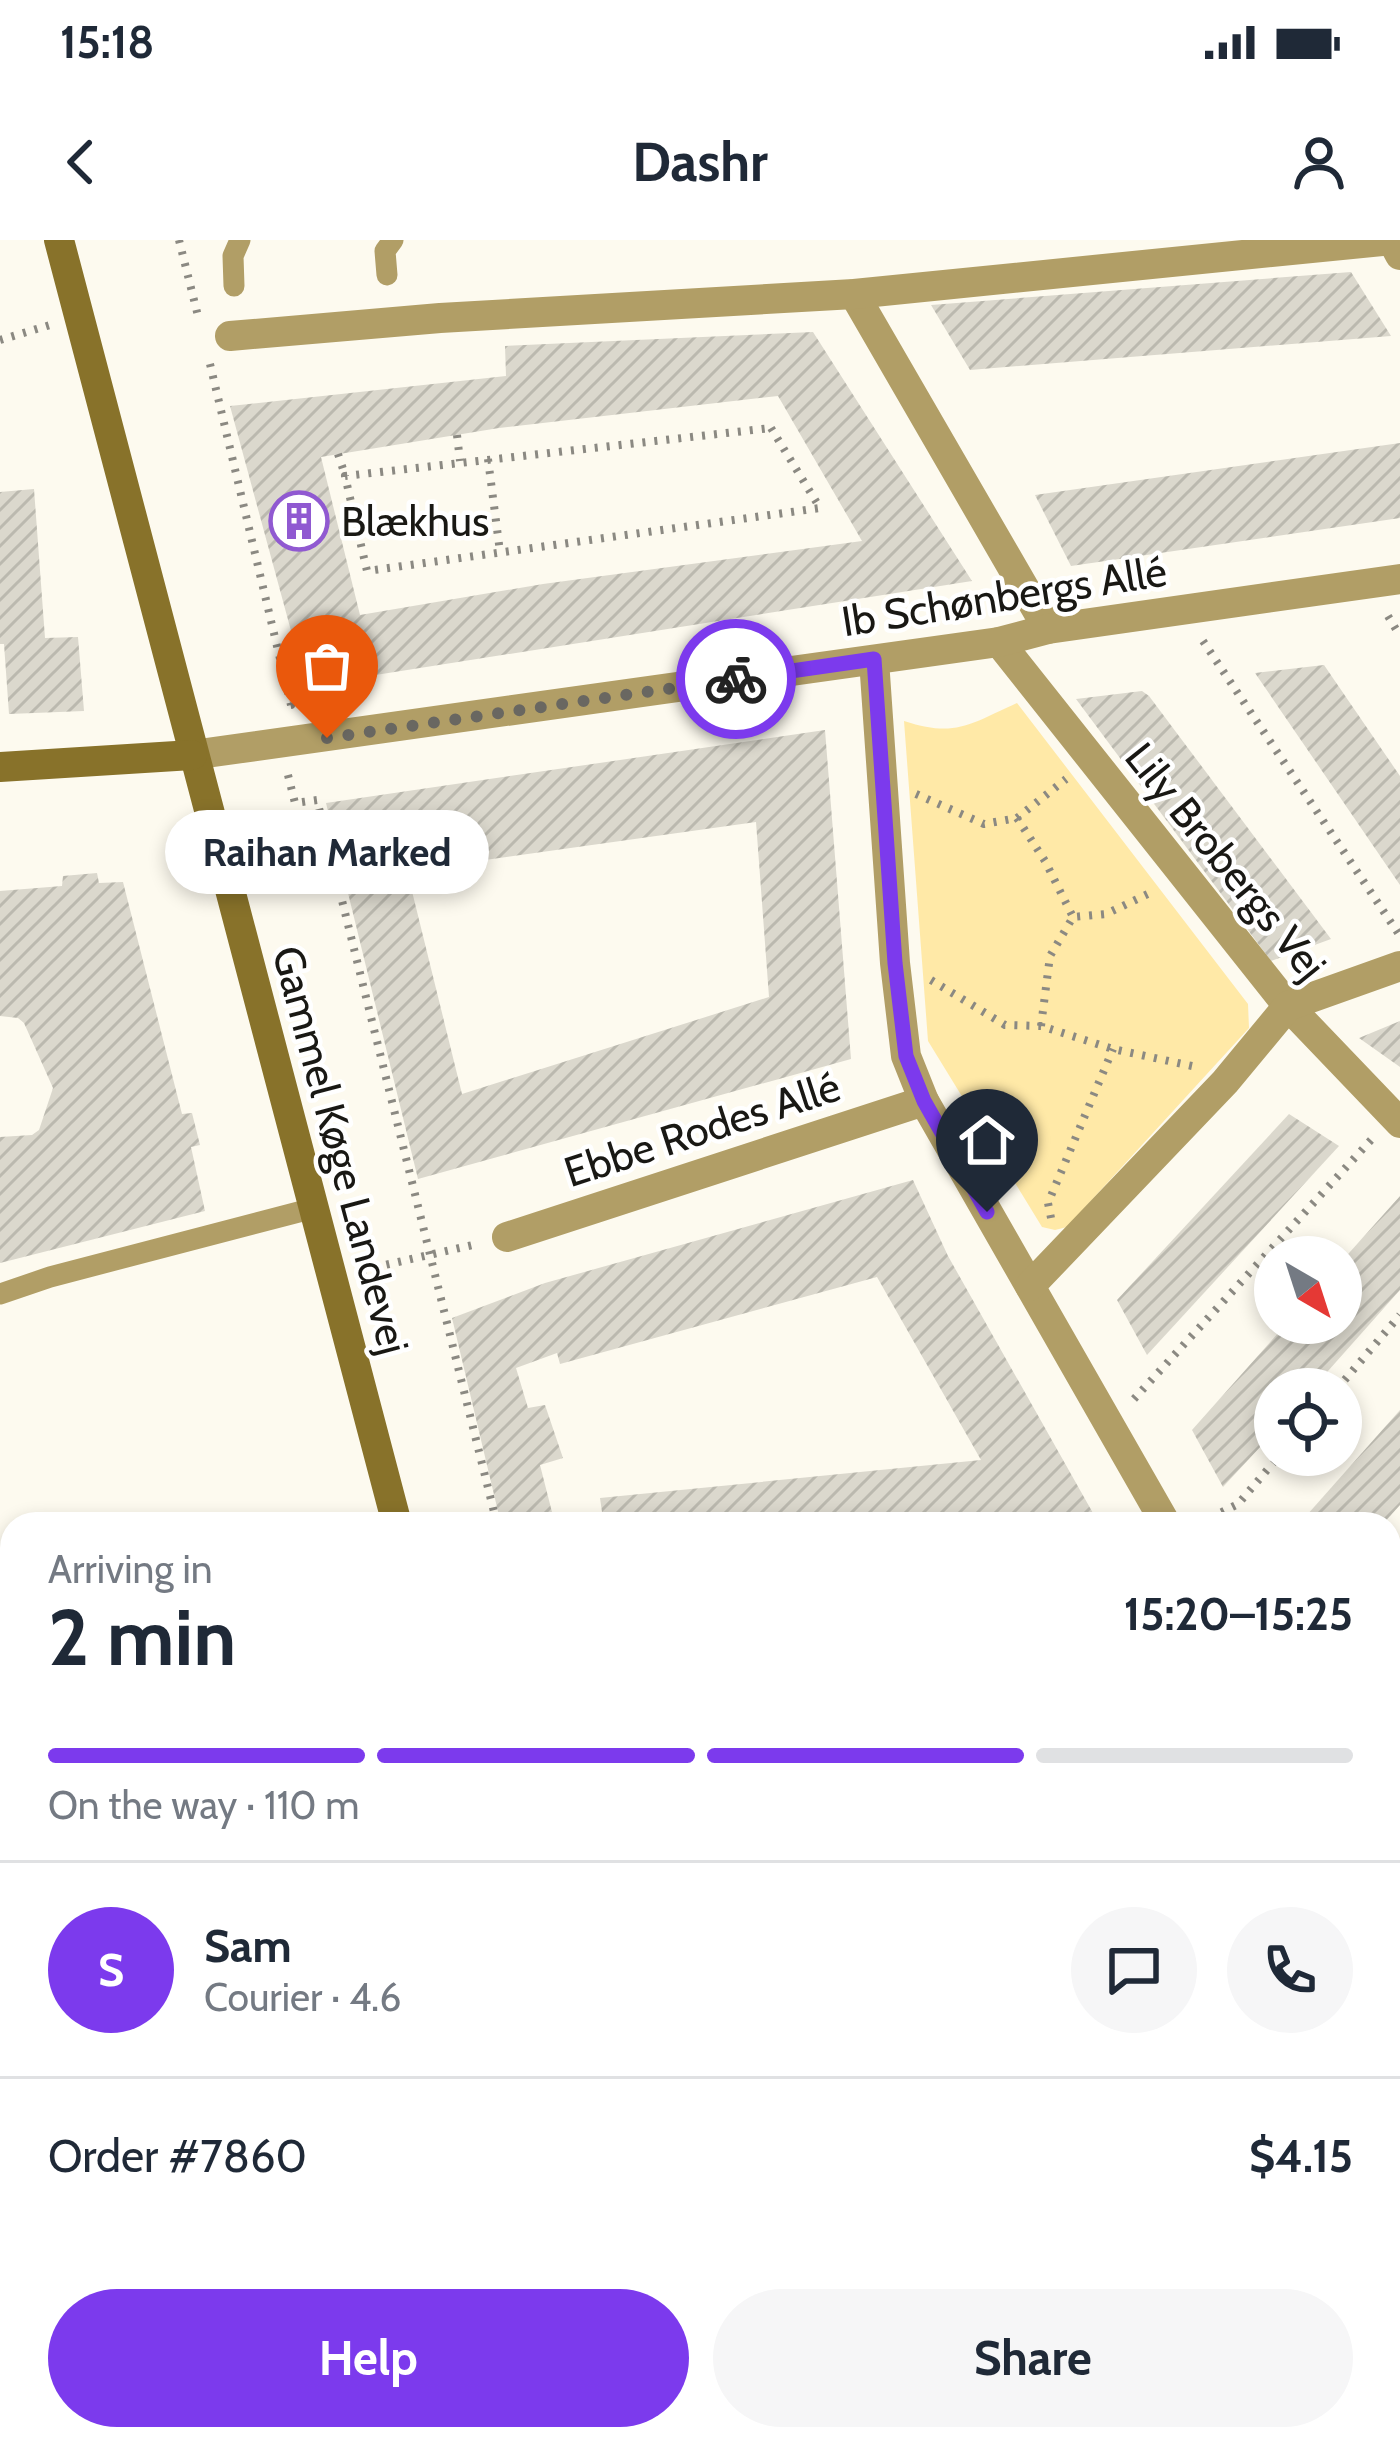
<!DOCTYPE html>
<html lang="en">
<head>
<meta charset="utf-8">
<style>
	body { margin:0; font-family:Cabin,sans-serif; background:#f6f6f7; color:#1f2937; height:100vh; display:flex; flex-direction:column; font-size:45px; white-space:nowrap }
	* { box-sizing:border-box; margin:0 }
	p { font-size:39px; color:#747a83 }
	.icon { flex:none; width:66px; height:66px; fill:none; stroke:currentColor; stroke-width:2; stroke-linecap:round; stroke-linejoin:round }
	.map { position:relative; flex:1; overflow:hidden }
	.side { position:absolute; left:0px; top:1272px; width:1401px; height:939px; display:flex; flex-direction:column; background:#fff; border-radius:36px 36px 0 0; box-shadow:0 6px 18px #0003 }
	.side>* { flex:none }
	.needle { width:78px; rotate:141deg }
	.controls { position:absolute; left:1254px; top:996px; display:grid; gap:24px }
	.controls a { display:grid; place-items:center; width:108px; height:108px; border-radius:50%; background:#fff; box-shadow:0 6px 18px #0003; font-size:60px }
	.pin { position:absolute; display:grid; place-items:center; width:102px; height:102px; color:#fff; margin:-123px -51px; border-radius:50% 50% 50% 0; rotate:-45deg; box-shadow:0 0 12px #0007 }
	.pin .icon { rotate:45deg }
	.courier { position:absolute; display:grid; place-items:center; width:120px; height:120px; margin:-60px; border:9px solid #7c3aed; border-radius:50%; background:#fff; color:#222; box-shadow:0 3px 15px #0007 }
	.bubble { position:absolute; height:84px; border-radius:42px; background:#fff; box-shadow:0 6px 18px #0003; font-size:39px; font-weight:700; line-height:84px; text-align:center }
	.head em { font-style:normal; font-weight:700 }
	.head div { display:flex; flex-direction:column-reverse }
	.head { display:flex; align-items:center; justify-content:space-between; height:204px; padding:0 48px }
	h1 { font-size:78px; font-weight:700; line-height:90px }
	.bar { display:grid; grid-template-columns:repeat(4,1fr); gap:18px 12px; align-content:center; height:144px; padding:0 48px }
	.bar i { height:15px; border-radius:9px; background:#e0e1e3 }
	.bar .active { background:#7c3aed }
	.bar p { grid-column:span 4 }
	.line { display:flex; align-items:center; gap:30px; padding:0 48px; border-top:3px solid #e0e1e3 }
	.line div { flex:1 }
	.round { display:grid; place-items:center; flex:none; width:126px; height:126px; border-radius:63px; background:#f6f6f7 }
	.action { display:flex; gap:24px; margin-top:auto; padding:24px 48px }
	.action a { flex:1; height:138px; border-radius:72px; background:#7c3aed; color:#fff; font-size:48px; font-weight:700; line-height:138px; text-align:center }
	.action a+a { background:#f6f6f7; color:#1f2937 }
	.status { display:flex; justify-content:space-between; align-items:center; height:84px; padding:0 60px; background:#fff; direction:ltr }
	.status svg { height:33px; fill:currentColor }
	header { display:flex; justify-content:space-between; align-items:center; height:156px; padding:0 48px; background:#fff; font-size:54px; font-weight:700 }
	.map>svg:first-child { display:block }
</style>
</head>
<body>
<div class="status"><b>15:18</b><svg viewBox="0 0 49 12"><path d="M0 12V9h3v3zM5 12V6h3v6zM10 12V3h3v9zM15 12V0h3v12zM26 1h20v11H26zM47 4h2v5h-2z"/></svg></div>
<header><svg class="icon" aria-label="back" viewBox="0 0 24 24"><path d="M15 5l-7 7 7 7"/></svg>Dashr<svg class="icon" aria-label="person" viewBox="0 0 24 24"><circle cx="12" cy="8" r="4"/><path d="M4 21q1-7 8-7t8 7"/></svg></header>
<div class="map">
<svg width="1400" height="2209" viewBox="0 0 1400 2209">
	<defs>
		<pattern id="building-hatch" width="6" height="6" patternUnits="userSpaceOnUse" patternTransform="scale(3)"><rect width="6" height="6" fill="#dbd8cd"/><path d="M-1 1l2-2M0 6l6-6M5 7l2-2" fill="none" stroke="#bbb9af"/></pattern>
	</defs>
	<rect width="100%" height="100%" fill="#fdfaef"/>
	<path fill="#ffe9a7" d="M1017 463 1248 764 1249 788 1067 987 1055 990 1042 987 928 801 904 481C956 498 970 484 1017 463Z"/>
	<g fill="url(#building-hatch)" fill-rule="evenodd">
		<polygon points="1351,32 1391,96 970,130 931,65"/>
		<path d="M813 92 972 341 306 446 230 166 506 136 505 106ZM778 156 862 301 543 344 360 375 321 217 499 188Z"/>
		<polygon points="1400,203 1400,278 1071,326 1035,255"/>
		<polygon points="34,249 45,398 78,397 84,471 9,474 4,404 0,404 0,252"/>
		<polygon points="1324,425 1400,536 1400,645 1255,433"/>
		<polygon points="1142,451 1149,456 1331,699 1271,721 1076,459"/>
		<path d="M825 490 851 819 418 939 326 563ZM756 582 769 757 462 854 407 631Z"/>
		<polygon points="97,633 99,643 123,642 182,874 192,873 200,905 191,907 205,971 0,1023 0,897 32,895 39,890 53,848 24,783 18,778 0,776 0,651 62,646 63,636"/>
		<polygon points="1400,781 1400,827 1359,798"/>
		<polygon points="1289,874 1339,906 1147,1115 1117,1060"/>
		<path d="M913 940 948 1016 1098 1282 501 1284 452 1078 545 1043ZM877 1037 981 1220 600 1258 602 1272 553 1276 540 1225 563 1218 545 1165 528 1168 516 1128 557 1113 560 1124Z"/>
		<polygon points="1400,956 1400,1050 1312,1149 1275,1149 1275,1191 1223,1247 1192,1190 1287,1083 1341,1083 1341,1022"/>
		<polygon points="1400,1170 1400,1265 1383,1284 1299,1284"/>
		<polygon points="1400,1406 1400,1496 1389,1508 1389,1418"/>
		<polygon points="1399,1876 1400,2136 1389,2139 1389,1878"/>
		<polygon points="0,2002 12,2009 12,2113 0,2106"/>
		<polygon points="92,2199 188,2199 190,2209 94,2209"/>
		<polygon points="427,2199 521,2199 524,2209 430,2209"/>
		<polygon points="739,2199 854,2199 857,2209 741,2209"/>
	</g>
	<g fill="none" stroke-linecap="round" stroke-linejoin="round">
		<g stroke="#8b8982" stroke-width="8" stroke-dasharray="3 9" stroke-linecap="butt">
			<polyline points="179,0 199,80"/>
			<polyline points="0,100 50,85"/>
			<polyline points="210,124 291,465 286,466"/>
			<polygon points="771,188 820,268 367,331 345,236"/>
			<polyline points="457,195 460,221"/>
			<polyline points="338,214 345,235"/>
			<polyline points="488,219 500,312"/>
			<polyline points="1388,376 1400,396"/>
			<polyline points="1203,401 1398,693"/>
			<polyline points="288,535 295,563 317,560 497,1284"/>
			<polyline points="916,554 984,584 1017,578 1066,539"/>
			<polyline points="1017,578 1045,621 1073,677"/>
			<polyline points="931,740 1005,785 1041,786 1113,809 1192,826"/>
			<polyline points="1041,786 1050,716 1073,677 1106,674 1154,651"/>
			<polyline points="1051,978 1048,963 1113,809"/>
			<polyline points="363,1030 477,1004"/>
			<polyline points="1337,1149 1400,1075"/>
			<polyline points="1134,1159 1371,900"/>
			<polyline points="1200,1283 1238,1264 1280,1215"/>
			<polyline points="1389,1315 1400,1303"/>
			<polyline points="1389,1710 1400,1707"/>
		</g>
		<g stroke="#b19e66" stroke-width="21">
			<polyline points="387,35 385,11 393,0"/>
			<polyline points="234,46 233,16 240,0"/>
			<polyline points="0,1054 50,1037 314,968"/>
			<polyline points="0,1524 12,1520"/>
			<polyline points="1389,1794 1400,1791"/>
			<polyline points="0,1819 12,1862"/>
			<polyline points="1389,2154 1400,2151"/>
			<polyline points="1175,2199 1177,2209 1215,2199"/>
			<polyline points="902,2200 907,2199"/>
		</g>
		<g stroke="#b19e66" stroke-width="30">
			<polyline points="854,54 1048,389"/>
			<polyline points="230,96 440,78 854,54 1392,0 1400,15"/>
			<polyline points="999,402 1288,766 1400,883"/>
			<polyline points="874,420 895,723 906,816 924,861 1166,1284"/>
			<polyline points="192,515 999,402 1048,389 1400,339"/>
			<polyline points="507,997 924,861"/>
			<polyline points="1030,1046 1225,842 1288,766 1400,726"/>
			<polyline points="1389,1562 1400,1549"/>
			<polyline points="1389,1608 1400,1618"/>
		</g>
		<g stroke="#88722a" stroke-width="30">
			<polyline points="59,0 397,1284"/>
			<polyline points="0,527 192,515"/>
			<polyline points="643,2199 646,2209"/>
		</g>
	</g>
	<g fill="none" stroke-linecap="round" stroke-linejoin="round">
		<polyline stroke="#696761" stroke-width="12" stroke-dasharray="0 21.6" points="327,498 736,439"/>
		<polyline stroke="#7c3aed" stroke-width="15" points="736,439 874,419 895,723 906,816 924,861 987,972"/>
	</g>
	<defs>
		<g id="building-ring" transform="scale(3)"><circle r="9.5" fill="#fff" stroke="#9059d1" stroke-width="1.5"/><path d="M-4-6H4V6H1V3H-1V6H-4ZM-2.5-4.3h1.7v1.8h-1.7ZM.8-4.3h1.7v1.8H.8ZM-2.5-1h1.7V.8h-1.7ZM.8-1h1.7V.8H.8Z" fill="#9059d1"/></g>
	</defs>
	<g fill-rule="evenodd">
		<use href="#building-ring" x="299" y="281"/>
	</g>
	<g text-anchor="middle" stroke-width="9" stroke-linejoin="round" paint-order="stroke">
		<g font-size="42" fill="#191814" stroke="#fff" text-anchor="start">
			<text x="341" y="296">Blækhus</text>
		</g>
		<g font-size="42" fill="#191814" stroke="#fff">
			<text transform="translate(1004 356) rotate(-9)" y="15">Ib Schønbergs Allé</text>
			<text transform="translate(1226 621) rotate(51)" y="15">Lily Brobergs Vej</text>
			<text transform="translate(702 889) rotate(-18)" y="15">Ebbe Rodes Allé</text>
			<text transform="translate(341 910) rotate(75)" y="15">Gammel Køge Landevej</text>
		</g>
	</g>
</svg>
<div class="controls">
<a><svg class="needle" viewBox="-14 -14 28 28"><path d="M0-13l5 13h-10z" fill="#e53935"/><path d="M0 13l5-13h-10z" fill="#747a83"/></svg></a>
<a><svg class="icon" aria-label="locate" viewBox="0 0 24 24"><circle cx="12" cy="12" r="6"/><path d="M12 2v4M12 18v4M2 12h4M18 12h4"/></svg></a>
</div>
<div class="pin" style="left:327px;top:498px;background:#ea580c"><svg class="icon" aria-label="bag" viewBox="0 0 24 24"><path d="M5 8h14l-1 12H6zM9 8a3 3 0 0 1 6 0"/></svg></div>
<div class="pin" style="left:987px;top:972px;background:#1f2937"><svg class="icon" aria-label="home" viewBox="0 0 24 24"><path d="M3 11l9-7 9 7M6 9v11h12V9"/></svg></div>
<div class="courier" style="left:736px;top:439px"><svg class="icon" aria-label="bike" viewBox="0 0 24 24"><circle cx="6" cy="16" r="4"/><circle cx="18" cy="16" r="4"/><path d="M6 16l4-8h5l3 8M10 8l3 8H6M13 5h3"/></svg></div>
<div class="bubble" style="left:165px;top:570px;width:324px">Raihan Marked</div>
<section class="side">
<div class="head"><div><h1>2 min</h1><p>Arriving in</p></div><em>15:20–15:25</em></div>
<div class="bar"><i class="active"></i><i class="active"></i><i class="active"></i><i></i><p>On the way · 110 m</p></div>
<div class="line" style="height:216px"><b class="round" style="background:#7c3aed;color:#fff">S</b><div><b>Sam</b><p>Courier · 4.6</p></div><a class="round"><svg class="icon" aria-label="chat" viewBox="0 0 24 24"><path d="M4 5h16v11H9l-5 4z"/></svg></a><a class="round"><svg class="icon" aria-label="phone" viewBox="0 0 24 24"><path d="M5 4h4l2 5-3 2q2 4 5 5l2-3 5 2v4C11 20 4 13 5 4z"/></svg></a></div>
<div class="line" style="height:156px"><div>Order #7860</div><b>$4.15</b></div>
<div class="action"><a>Help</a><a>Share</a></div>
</section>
</div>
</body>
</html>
